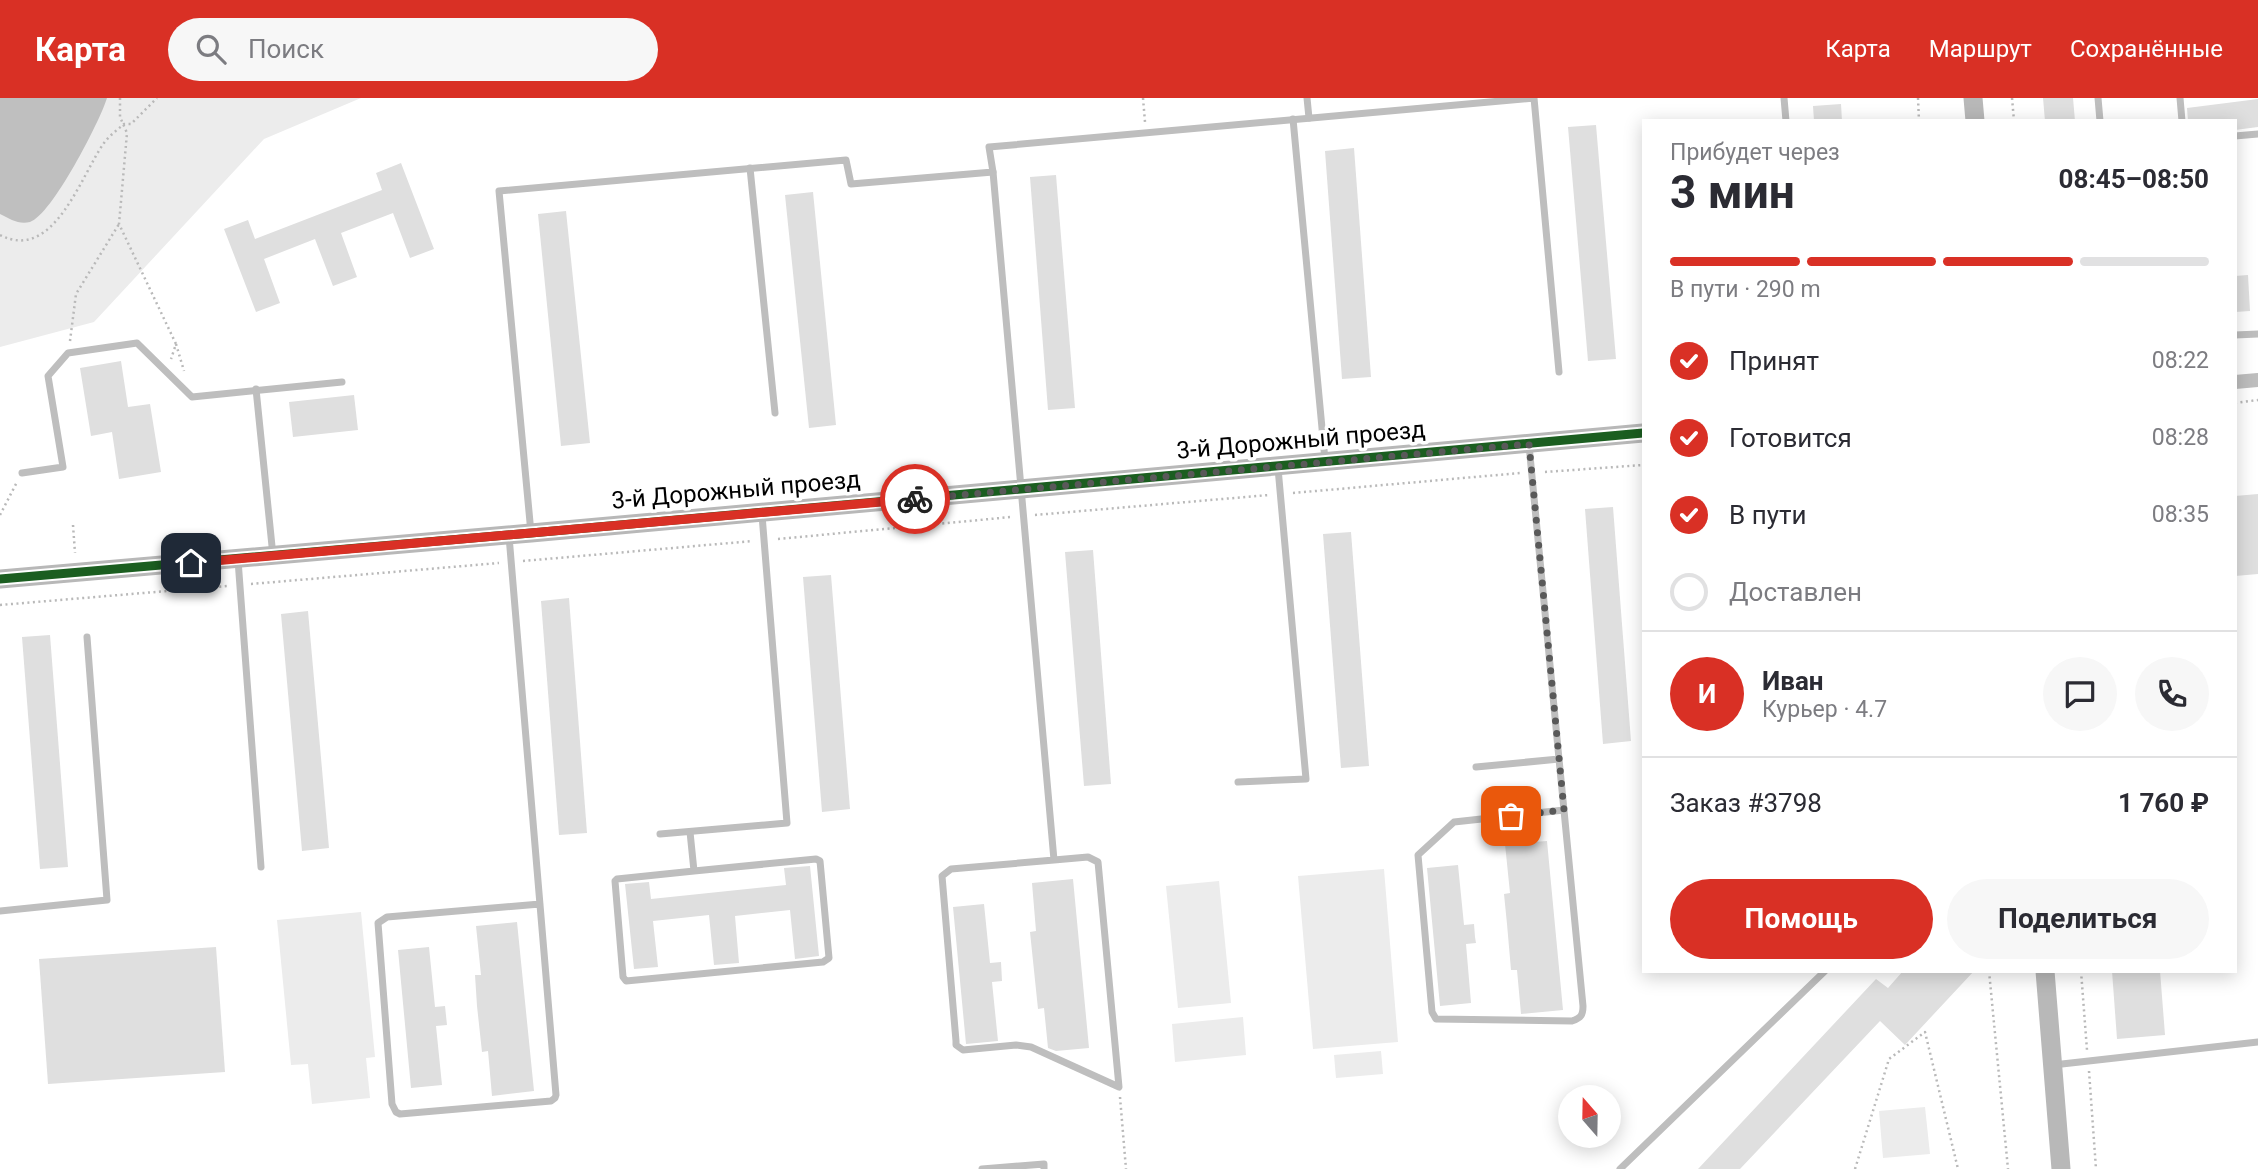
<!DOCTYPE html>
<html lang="ru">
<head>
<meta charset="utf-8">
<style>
	body { margin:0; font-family:Roboto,sans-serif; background:#f7f7f7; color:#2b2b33; height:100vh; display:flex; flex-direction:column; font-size:26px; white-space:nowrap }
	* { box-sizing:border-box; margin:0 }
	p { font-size:23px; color:#7c7c81 }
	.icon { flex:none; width:38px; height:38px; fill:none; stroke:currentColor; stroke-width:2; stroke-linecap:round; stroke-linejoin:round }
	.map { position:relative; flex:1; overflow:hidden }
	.side { position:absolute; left:1642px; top:21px; width:595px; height:854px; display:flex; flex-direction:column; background:#fff; border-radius:0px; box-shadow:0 4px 18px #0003 }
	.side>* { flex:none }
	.needle { width:46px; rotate:340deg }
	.fabs { position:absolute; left:1558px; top:987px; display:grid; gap:14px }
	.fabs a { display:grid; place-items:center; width:63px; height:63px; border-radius:50%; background:#fff; box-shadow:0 4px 18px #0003; font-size:35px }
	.pin { position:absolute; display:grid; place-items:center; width:60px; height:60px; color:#fff; margin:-30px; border-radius:14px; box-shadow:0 4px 10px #0006 }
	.courier { position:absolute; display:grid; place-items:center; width:70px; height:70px; margin:-35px; border:5px solid #d93025; border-radius:50%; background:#fff; color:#222; box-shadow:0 2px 9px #0007 }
	.overview em { font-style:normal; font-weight:700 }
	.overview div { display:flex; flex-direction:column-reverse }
	.overview { display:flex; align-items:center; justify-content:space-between; height:119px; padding:0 28px }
	h1 { font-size:46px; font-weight:700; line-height:52px }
	.bar { display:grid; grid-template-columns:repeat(4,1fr); gap:10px 7px; align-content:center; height:84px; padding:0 28px }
	.bar i { height:9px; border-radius:5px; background:#e1e1e2 }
	.bar .selected { background:#d93025 }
	.bar p { grid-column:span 4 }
	.line { display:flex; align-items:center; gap:18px; padding:0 28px; border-top:2px solid #e1e1e2 }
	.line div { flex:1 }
	.round { display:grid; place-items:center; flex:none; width:74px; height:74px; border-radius:37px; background:#f7f7f7 }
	ol { padding:0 28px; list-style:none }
	li { display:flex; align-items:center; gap:21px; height:77px }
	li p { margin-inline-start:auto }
	li .icon { padding:7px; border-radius:50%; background:#d93025; color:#fff; stroke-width:4 }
	li:last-child { color:#7c7c81 }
	li i { width:38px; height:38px; border:4px solid #e1e1e2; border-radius:50% }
	.button { display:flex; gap:14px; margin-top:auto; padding:14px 28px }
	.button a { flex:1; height:80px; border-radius:42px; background:#d93025; color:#fff; font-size:28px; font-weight:700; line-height:80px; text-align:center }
	.button a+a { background:#f7f7f7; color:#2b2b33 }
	header { display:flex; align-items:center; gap:42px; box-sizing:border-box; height:98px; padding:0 35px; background:#d93025; color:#fff }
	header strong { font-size:33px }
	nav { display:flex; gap:38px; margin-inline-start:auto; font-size:24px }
	.search { width:490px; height:63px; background:#f7f7f7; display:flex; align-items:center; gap:18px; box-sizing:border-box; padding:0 24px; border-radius:38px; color:#7c7c81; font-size:26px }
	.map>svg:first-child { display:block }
</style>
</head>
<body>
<header>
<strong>Карта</strong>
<div class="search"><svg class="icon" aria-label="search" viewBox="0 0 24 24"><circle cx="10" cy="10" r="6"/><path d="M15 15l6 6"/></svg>Поиск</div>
<nav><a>Карта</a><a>Маршрут</a><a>Сохранённые</a></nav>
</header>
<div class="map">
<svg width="2258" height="1071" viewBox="0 0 2258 1071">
	<rect width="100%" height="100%" fill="#fff"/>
	<g fill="#ececec">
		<polygon points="0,0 361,0 264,41 94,224 0,249"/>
		<polygon points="1384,771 1398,944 1313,951 1298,778"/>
		<polygon points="1219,783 1231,905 1178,910 1166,788"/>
		<polygon points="361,814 375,959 366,960 370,1000 312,1006 308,966 291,967 277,822"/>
		<polygon points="1243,919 1246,957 1175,964 1172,926"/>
		<polygon points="1381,953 1383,976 1336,980 1334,957"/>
		<polygon points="1925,1009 1930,1056 1883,1060 1879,1013"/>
	</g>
	<path fill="#bfbfbf" d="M0 0H107C100 23 52 117 30 124 19 127 10 121 0 116Z"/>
	<g fill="#dfdfdf">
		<polygon points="2043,0 2073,0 2075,23 2045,23"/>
		<polygon points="2258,1 2258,29 2235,32 2235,23 2188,23 2187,10"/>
		<polygon points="1841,6 1842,23 1814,23 1813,8"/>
		<polygon points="1596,27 1616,261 1588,263 1568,29"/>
		<polygon points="1354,50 1371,279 1342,281 1325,53"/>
		<polygon points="401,65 434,151 410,160 393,115 341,135 357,179 333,188 315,141 264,161 280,205 256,214 224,131 248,122 255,141 382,92 376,75"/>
		<polygon points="1056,77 1075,310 1048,312 1030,79"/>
		<polygon points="813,94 836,327 809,330 785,97"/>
		<polygon points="566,113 590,345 561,348 538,116"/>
		<polygon points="2248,177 2250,213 2235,214 2235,178"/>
		<polygon points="121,263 128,309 150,306 161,374 119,381 112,334 91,338 80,270"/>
		<polygon points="354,297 358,332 293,339 289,304"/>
		<polygon points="2258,396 2258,476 2235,478 2235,398"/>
		<polygon points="1613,409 1631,643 1603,646 1585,411"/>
		<polygon points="1351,434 1369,668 1341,670 1323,436"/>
		<polygon points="1093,452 1111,686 1084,688 1065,454"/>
		<polygon points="831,477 850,711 822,714 803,479"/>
		<polygon points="569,500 587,735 559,737 541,503"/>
		<polygon points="308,513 329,750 302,753 281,516"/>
		<polygon points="50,537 68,769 40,771 22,539"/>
		<polygon points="1547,743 1563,912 1521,916 1517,872 1511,872 1507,826 1504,796 1510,795 1505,746"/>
		<polygon points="1458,767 1464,827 1474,826 1475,839 1476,845 1466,846 1471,905 1440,908 1427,770"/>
		<polygon points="810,768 819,858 795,861 790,812 735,818 739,865 714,867 709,817 653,823 658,869 634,871 625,786 649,784 651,801 786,787 784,770"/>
		<polygon points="1073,781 1089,950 1056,953 1048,950 1044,910 1038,911 1030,834 1036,833 1032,785"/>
		<polygon points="984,806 990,865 1001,864 1002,883 992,884 998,943 966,946 953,809"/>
		<polygon points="517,824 534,993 492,998 488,953 482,954 477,908 475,877 481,877 476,828"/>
		<polygon points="216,849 225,974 48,986 39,861"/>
		<polygon points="429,849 435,909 445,908 447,927 436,928 442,987 411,990 398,852"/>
		<polygon points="1903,873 1974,873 1905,947 1880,923 1740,1071 1698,1071 1876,881 1888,890"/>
		<polygon points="2112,873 2160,873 2165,937 2117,941"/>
	</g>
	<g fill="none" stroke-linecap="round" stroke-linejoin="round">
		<g stroke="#b9b9b9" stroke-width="2.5" stroke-dasharray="2 3.5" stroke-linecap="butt">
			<polyline points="120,0 120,19 127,35 119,126 176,246 171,261"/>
			<polyline points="1143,0 1145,24"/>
			<polyline points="1918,0 1919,23"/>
			<polyline points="2012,0 2014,23"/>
			<path d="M0 137C54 165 81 77 104 45 109 38 117 32 124 26H131L157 0"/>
			<polyline points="70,243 76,196 119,126"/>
			<polyline points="176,246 184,273"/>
			<polyline points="2235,305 2258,302"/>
			<polyline points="1545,374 1643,367"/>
			<polyline points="1293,395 1520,375"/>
			<polyline points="0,417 17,384"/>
			<polyline points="1035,417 1269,397"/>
			<polyline points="73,427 75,455"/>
			<polyline points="778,441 1011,419"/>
			<polyline points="523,463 753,443"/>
			<polyline points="251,486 499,465"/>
			<polyline points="0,507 227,488"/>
			<polyline points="1989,873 2008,1071"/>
			<polyline points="2081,873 2087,952"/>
			<polyline points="2089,973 2096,1071"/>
			<polyline points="1120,999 1126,1071"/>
			<polyline points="1855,1071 1889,961 1925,934 1958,1071"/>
		</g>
		<g stroke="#bebebe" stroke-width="7">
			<polyline points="1307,0 1309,20"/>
			<polyline points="1784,0 1786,23"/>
			<polyline points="2098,0 2100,23"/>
			<polyline points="2180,0 2182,23"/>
			<polyline points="1293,21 1325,362"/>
			<polyline points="2235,38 2258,36"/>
			<polyline points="750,70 775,315"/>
			<polyline points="993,74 1054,762 951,771 942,778 956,943 956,947 963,952 1016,947 1031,949 1119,989 1098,764 1088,759 1054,762"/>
			<polyline points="2235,237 2258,236"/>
			<polyline points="256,291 273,458"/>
			<polyline points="22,375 63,369 48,278 68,255 137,245 192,299 342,284"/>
			<polyline points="531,435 499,93 846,62 851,86 993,74 989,49 1534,0 1559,274"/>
			<polyline points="509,438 556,997 555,1000 551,1003 400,1016 396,1014 392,1006 378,825 387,819 540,806"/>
			<polyline points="238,462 261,769"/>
			<path d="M1559 661 1583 908C1583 917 1581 920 1572 923L1436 921 1432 914 1418 757 1454 724 1564 712"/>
			<polyline points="1476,669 1559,661 1529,347"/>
			<polyline points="1238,684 1306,681 1278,370"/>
			<polyline points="690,734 694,773 816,761 820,763 829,860 823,864 626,883 623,879 615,783 617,781 694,773"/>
			<polyline points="660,736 787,725 762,417"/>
			<polyline points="0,813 107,802 87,539"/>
			<polyline points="2053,967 2258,944"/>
			<polyline points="982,1071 1044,1066 1044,1071"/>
			<polyline points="1620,1071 1825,873"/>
		</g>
		<polyline stroke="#bebebe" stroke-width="14" points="2235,284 2258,282"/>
		<g stroke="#b8b8b8" stroke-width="19">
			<polyline points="1973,0 1975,23"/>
			<polyline points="0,481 531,435 1643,335"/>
			<polyline points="2045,873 2061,1071"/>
		</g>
		<g stroke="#fff" stroke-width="13">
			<polyline id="cycleway" points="0,481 531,435 1643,335"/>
		</g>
		<use href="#cycleway" stroke="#1b5e20" stroke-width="9"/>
	</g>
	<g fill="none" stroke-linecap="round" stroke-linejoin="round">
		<polyline stroke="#595959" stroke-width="7" stroke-dasharray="0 12.6" points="915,401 1529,346 1564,712 1511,718"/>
		<polyline stroke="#d93025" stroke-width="9" points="191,465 915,401"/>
	</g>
	<g text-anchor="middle" stroke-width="7" stroke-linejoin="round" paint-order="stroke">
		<g font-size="24" fill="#000" stroke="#fff">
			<text transform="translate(1301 342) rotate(-5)" y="8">3-й Дорожный проезд</text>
			<text transform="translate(736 392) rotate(-5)" y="8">3-й Дорожный проезд</text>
		</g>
	</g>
</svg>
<div class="fabs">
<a><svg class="needle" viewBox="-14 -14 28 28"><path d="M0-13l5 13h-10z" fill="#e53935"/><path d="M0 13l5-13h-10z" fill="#7c7c81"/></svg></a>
</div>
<div class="pin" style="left:1511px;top:718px;background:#ea580c"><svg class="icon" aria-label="bag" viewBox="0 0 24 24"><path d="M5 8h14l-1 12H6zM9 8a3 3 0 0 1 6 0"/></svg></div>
<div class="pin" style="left:191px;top:465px;background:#1f2937"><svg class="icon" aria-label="home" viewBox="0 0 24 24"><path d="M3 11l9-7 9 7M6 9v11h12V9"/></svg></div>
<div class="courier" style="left:915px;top:401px"><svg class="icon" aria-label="bike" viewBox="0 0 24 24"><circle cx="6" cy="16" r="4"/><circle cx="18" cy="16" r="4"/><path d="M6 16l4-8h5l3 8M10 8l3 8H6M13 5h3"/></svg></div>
<section class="side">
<div class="overview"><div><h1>3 мин</h1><p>Прибудет через</p></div><em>08:45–08:50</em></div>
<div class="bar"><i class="selected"></i><i class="selected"></i><i class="selected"></i><i></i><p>В пути · 290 m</p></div>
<ol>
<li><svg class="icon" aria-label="check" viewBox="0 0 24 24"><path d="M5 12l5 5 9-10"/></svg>Принят<p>08:22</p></li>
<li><svg class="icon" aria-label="check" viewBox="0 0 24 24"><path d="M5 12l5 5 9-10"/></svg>Готовится<p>08:28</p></li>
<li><svg class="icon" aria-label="check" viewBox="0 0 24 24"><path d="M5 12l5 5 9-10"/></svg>В пути<p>08:35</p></li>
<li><i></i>Доставлен</li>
</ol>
<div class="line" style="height:126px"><b class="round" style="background:#d93025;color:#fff">И</b><div><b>Иван</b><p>Курьер · 4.7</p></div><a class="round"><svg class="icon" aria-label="chat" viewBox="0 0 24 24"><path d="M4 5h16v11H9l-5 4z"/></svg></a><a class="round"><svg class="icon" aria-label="phone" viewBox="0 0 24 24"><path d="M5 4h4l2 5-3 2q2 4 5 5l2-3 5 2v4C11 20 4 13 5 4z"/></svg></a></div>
<div class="line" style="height:91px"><div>Заказ #3798</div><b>1 760 ₽</b></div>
<div class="button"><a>Помощь</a><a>Поделиться</a></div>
</section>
</div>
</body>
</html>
